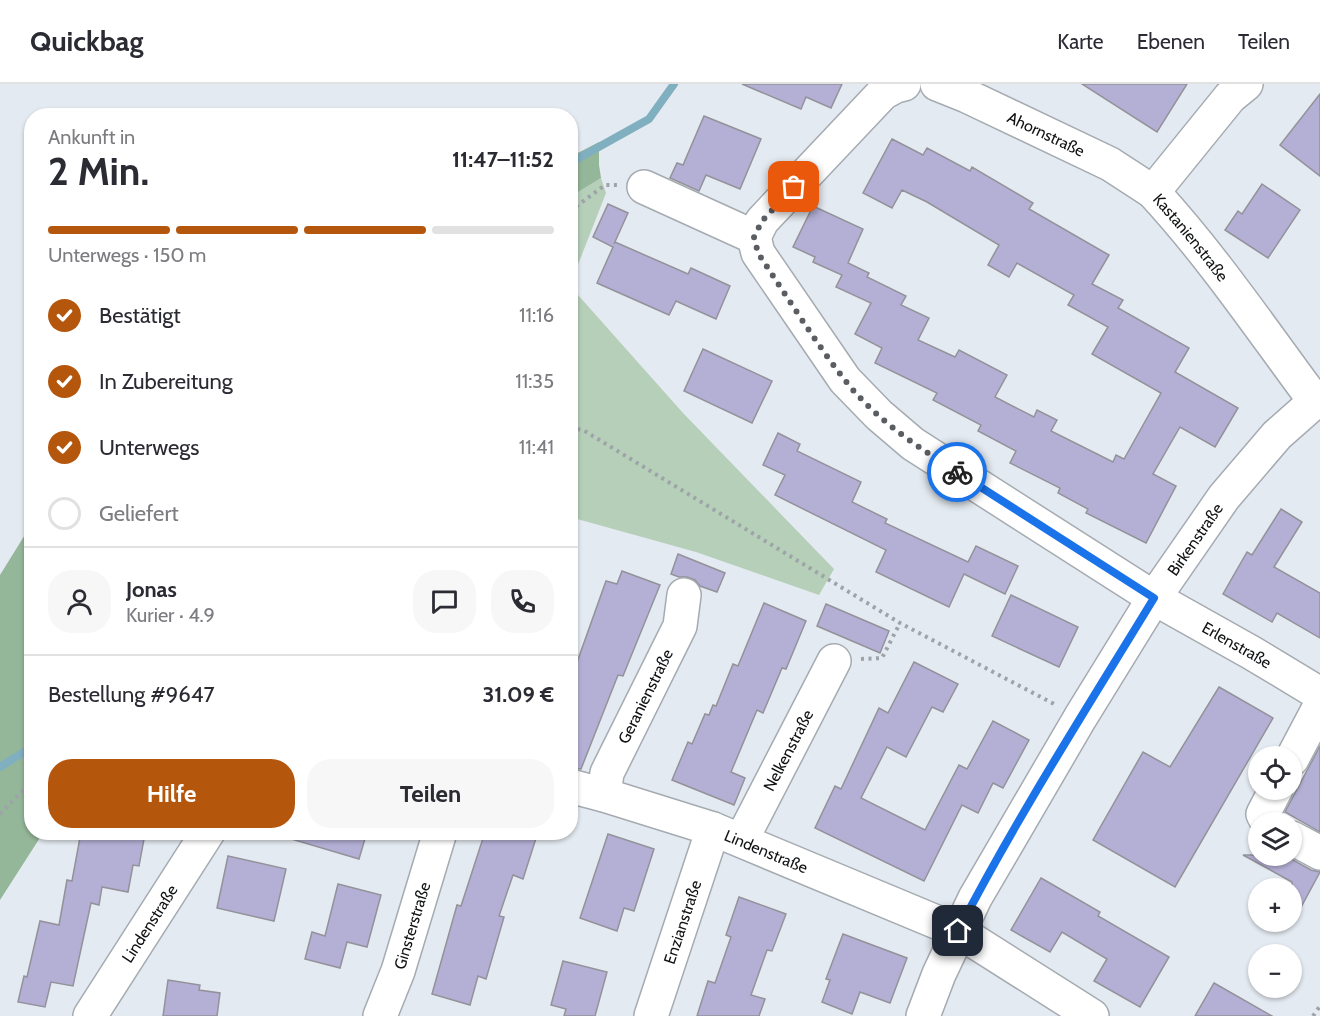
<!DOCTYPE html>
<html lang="de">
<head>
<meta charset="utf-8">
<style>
	body { margin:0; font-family:Cabin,sans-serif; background:#f7f7f7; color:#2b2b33; height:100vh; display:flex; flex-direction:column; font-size:22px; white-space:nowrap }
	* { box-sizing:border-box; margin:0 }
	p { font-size:20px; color:#7c7c81 }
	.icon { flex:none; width:33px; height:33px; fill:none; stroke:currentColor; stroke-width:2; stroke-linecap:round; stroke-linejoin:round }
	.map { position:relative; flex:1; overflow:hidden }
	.sheet { position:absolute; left:24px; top:24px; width:554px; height:732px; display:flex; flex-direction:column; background:#fff; border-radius:24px; box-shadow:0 2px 4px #0004 }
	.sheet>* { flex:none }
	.fabs { position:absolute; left:1248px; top:662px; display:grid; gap:12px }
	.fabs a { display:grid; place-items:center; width:54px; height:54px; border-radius:50%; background:#fff; box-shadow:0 2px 4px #0004; font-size:30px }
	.pin { position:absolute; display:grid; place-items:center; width:51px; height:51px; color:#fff; margin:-26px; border-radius:12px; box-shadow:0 3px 9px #0006 }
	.courier { position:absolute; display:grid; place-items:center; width:60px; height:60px; margin:-30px; border:4px solid #1a73e8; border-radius:50%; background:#fff; color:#222; box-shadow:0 2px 8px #0007 }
	.overview em { font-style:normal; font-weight:800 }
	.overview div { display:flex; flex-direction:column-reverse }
	.overview { display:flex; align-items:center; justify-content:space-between; height:102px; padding:0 24px }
	h1 { font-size:39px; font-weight:800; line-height:45px }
	.bar { display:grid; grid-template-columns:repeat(4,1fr); gap:9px 6px; align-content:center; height:72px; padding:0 24px }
	.bar i { height:8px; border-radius:4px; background:#e1e1e2 }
	.bar .on { background:#b5560d }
	.bar p { grid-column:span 4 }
	.line { display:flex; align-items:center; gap:15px; padding:0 24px; border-top:2px solid #e1e1e2 }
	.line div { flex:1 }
	.round { display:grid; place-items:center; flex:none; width:63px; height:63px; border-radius:24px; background:#f7f7f7 }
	ol { padding:0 24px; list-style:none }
	li { display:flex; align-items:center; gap:18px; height:66px }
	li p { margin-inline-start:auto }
	li .icon { padding:6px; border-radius:50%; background:#b5560d; color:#fff; stroke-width:4 }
	li:last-child { color:#7c7c81 }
	li i { width:33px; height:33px; border:3px solid #e1e1e2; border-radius:50% }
	.action { display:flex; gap:12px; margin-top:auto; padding:12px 24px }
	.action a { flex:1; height:69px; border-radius:24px; background:#b5560d; color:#fff; font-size:24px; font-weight:800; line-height:69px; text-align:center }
	.action a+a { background:#f7f7f7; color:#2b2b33 }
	header { display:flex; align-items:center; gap:36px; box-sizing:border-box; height:84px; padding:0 30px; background:#fff; border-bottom:2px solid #e1e1e2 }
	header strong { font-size:28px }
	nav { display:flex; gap:33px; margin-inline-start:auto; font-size:21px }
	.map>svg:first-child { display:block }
</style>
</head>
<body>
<header>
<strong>Quickbag</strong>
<nav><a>Karte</a><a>Ebenen</a><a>Teilen</a></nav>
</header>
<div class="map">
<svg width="1320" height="932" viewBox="0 0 1320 932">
	<rect width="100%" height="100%" fill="#e4eaf1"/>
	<g fill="#b5cfb9">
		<polygon points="601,94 606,109 570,201 570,113"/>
		<polygon points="570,202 683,329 834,485 819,511 696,468 570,433"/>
	</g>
	<g fill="#94b699">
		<polygon points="599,58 599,81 601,94 570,113 570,73"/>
		<polygon points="31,441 32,748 43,749 0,816 0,491"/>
	</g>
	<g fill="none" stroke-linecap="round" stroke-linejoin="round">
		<g stroke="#80afbf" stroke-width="8">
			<polyline points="570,79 649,35 674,0"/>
			<polyline points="0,683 32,663"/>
		</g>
	</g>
	<g fill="#b4afd5" stroke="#93929a" stroke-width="1.5">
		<polygon points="742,0 842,0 831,24 806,13 801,25"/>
		<polygon points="1082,0 1187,0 1157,48"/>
		<polygon points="1320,10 1320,92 1280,61"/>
		<polygon points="704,32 761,55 740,105 706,91 699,107 670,94 677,79 683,81"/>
		<polygon points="892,55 923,71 927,64 970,87 972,83 1033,119 1029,125 1109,171 1092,200 1123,216 1118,224 1189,264 1175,288 1238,324 1215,363 1180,343 1153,390 1176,402 1146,459 1086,429 1088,425 1058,409 1060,404 1010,379 1016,367 978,347 981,341 933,316 937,309 875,279 882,264 855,250 871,219 836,203 842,191 813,178 815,173 793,163 813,122 863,145 848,179 869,189 867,193 906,212 901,221 929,234 918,256 955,273 959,266 1007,291 995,313 1034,333 1037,326 1057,336 1051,347 1113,378 1116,371 1124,375 1161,309 1092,270 1108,243 1068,221 1074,211 1017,179 1009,193 988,181 999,161 927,118 902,106 892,124 863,109"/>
		<polygon points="1262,100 1300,126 1268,174 1225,146 1238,127 1242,130"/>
		<polygon points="608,120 628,129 614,160 615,158 688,190 691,184 730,202 716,235 676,217 669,231 597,199 613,163 593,153"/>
		<polygon points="703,265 772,297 752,339 684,307"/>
		<polygon points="778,349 800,360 797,367 861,398 852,418 887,435 885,439 968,478 976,462 1018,482 1005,510 964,490 949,523 876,488 886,466 775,411 785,391 763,381"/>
		<polygon points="1281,425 1302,438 1274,483 1320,509 1320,554 1277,529 1272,538 1223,510 1247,468 1252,471"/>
		<polygon points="678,470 725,489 717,508 700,502 695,496 687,493 679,493 671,490"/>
		<polygon points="622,487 660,501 623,592 618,591 581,685 570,684 570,598 606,497 617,500"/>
		<polygon points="1011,511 1078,543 1059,583 992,552"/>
		<polygon points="764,519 806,537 786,585 782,584 763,629 757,626 731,688 745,694 734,721 672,696 688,658 692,660 705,630 709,631 713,621 716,622 733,580 738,582"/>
		<polygon points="826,520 889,547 880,569 817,542"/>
		<polygon points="914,578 958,600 943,628 932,623 906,673 887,663 861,714 925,746 959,681 967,685 993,637 1029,656 1003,704 993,699 978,729 962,721 924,797 815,744 835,702 841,705 879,624 888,629"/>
		<polygon points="1219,603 1273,634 1175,803 1093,756 1143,668 1170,683"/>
		<polygon points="1320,662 1320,748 1285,728"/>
		<polygon points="81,748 109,748 144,755 139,782 133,781 128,808 102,803 99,821 91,819 73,902 51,898 45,923 18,918 24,892 27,893 40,837 59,841 67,796 72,797"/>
		<polygon points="289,748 367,748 359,775 288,754"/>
		<polygon points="485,748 538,748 523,795 513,791 499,832 504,833 486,895 478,892 470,921 432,910 457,821 461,822"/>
		<polygon points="608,750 654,765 634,827 624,824 617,847 580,834"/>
		<polygon points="1243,771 1284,771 1311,786 1320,788 1292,840 1292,798"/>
		<polygon points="228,772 286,785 274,837 217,824"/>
		<polygon points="1041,794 1100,828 1098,832 1169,873 1140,923 1094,897 1107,875 1062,848 1050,868 1011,846"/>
		<polygon points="338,800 381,811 367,863 347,858 340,884 305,875 312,848 325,852"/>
		<polygon points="739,813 786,830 772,867 767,866 751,911 765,915 759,932 697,932 708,897 715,899 731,853 726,851"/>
		<polygon points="843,850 907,874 890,919 860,908 852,930 822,918 830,896 826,895"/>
		<polygon points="563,877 607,888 595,932 564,932 566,925 551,921"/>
		<polygon points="168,896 200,901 199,906 220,909 217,932 163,932"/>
		<polygon points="1214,899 1272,932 1195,932"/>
	</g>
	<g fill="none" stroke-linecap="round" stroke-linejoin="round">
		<g stroke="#a5abb1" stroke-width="36">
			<g id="minor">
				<path id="s1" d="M937 0 967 12 1110 80 1153 108"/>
				<path id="s2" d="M1246 0 1230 13 1153 108C1212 172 1262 246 1314 316"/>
				<path id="s3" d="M644 103 754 153 758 169 845 296 879 331 913 360 1154 514 1252 569 1320 610"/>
				<polyline points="754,153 762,137 883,9 896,2 904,0"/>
				<polyline points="1292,675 1320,622"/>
				<path id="s4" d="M570 702 604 711 713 745 958 847 1092 932"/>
				<path id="s5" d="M604 711 607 689 680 542 684 511"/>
				<polyline points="1267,738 1263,730 1276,705"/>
				<polyline points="1292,754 1320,769"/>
				<path id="s6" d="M742 755 834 577"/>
				<path id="s7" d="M90 932 208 748"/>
				<path id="s8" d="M380 932 398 887 440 748"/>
				<path id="s9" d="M651 932 713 745"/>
				<path id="s10" d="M923 932 939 890 975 814 1080 634 1154 514 1224 413 1277 351 1320 313"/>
			</g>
		</g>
		<g stroke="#9ea3a8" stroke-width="4" stroke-dasharray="3 4.5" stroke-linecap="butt">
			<polyline points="570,127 605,101 617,101"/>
			<polyline points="570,344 583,346 900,539 1056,621"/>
			<polyline points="861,575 882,574 900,539"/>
			<polyline points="0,730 32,697"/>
			<polyline points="1313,932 1320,922"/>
		</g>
		<use href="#minor" stroke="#fff" stroke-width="33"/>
	</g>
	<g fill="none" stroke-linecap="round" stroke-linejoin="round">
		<path stroke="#5a5d61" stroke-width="6" stroke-dasharray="0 10.8" d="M794 103 762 137 754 153 758 169C786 211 813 255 844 295 874 334 916 362 957 388"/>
		<path stroke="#1a73e8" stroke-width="8" d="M957 388 1154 514C1087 624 1017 733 958 847"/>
	</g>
	<g text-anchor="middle" stroke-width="5" stroke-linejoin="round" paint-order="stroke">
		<g font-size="16" fill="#0f1113" stroke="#f1f8fe">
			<text dy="6" stroke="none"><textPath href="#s1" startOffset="120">Ahornstraße</textPath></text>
			<text dy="6" stroke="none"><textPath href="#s2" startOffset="202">Kastanienstraße</textPath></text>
			<text dy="6" stroke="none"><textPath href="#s10" startOffset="550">Birkenstraße</textPath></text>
			<text dy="6" stroke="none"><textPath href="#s3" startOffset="766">Erlenstraße</textPath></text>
			<text dy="6" stroke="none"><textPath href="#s5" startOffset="108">Geranienstraße</textPath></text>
			<text dy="6" stroke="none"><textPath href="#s6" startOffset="100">Nelkenstraße</textPath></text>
			<text dy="6" stroke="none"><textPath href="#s4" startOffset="207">Lindenstraße</textPath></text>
			<text dy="6" stroke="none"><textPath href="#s9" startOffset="99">Enzianstraße</textPath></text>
			<text dy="6" stroke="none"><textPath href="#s7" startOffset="110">Lindenstraße</textPath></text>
			<text dy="6" stroke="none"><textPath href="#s8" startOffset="96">Ginsterstraße</textPath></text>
		</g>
	</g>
</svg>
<div class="fabs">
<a><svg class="icon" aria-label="locate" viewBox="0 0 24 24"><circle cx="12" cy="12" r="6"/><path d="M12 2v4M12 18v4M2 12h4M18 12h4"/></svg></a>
<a><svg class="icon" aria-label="layers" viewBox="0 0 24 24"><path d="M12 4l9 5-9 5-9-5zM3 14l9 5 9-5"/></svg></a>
<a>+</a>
<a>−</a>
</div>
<div class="pin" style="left:794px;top:103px;background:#ea580c"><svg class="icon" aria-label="bag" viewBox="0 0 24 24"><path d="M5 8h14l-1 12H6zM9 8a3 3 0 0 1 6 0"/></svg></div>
<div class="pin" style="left:958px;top:847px;background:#1f2937"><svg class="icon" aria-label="home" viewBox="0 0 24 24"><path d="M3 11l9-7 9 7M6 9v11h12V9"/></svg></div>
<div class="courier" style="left:957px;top:388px"><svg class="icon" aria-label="bike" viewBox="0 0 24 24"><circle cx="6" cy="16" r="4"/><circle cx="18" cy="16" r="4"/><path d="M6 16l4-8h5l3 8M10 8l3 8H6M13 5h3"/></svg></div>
<section class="sheet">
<div class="overview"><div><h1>2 Min.</h1><p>Ankunft in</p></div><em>11:47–11:52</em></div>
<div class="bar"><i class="on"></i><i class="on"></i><i class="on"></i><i></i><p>Unterwegs · 150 m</p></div>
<ol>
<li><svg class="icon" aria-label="check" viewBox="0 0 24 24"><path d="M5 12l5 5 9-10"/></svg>Bestätigt<p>11:16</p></li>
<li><svg class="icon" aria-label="check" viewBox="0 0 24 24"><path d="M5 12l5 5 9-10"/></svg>In Zubereitung<p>11:35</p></li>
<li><svg class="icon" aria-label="check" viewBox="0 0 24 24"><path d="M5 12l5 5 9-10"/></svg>Unterwegs<p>11:41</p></li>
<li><i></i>Geliefert</li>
</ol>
<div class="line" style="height:108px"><a class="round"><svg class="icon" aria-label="person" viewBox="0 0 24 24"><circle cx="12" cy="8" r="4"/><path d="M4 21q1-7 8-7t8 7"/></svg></a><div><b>Jonas</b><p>Kurier · 4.9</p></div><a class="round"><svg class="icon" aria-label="chat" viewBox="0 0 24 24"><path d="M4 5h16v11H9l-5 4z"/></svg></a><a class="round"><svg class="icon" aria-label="phone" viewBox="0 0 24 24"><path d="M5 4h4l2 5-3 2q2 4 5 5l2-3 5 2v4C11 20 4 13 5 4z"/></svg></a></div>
<div class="line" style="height:78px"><div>Bestellung #9647</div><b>31.09 €</b></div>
<div class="action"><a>Hilfe</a><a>Teilen</a></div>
</section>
</div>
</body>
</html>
